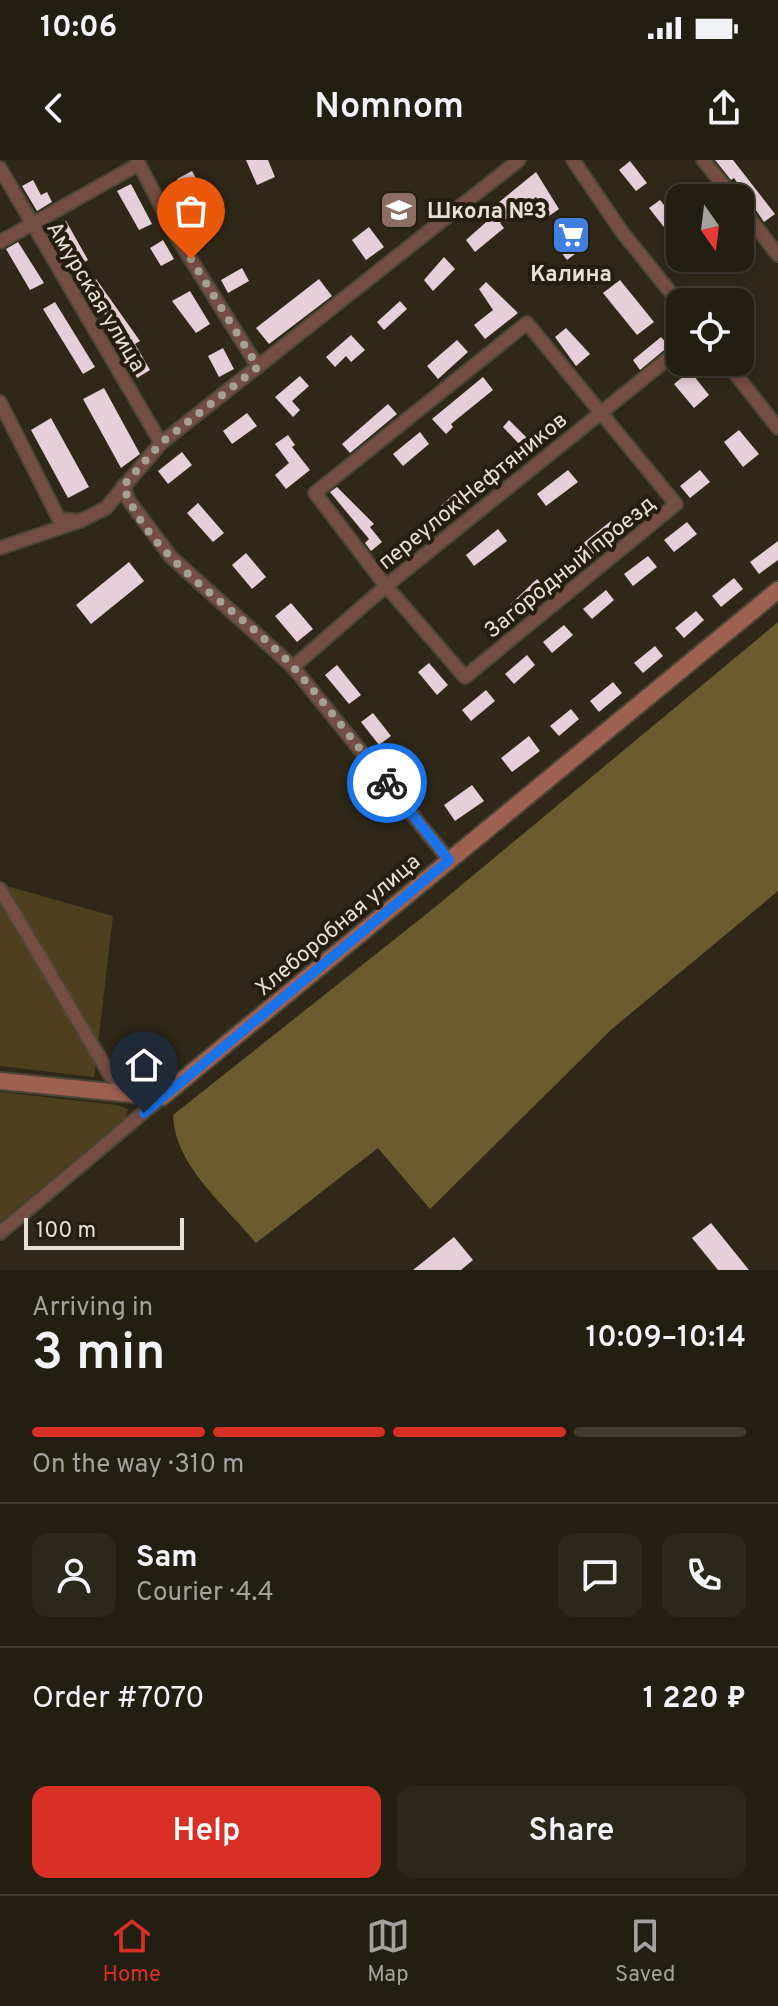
<!DOCTYPE html>
<html lang="en">
<head>
<meta charset="utf-8">
<style>
	body { margin:0; font-family:Overpass,sans-serif; background:#2b271b; color:#f1f3f6; height:100vh; display:flex; flex-direction:column; font-size:30px; white-space:nowrap }
	* { box-sizing:border-box; margin:0 }
	p { font-size:26px; color:#a3a29f }
	.icon { flex:none; width:44px; height:44px; fill:none; stroke:currentColor; stroke-width:2; stroke-linecap:round; stroke-linejoin:round }
	.map { position:relative; height:1110px; overflow:hidden }
	.details { display:flex; flex-direction:column; background:#231e12; flex:1 }
	.details>* { flex:none }
	.needle { width:52px; rotate:166deg }
	.fabs { position:absolute; left:666px; top:24px; display:grid; gap:16px }
	.fabs a { display:grid; place-items:center; width:88px; height:88px; border-radius:16px; background:#231e12; box-shadow:0 4px 12px #0003,0 0 0 2px #403c32; font-size:40px }
	.scale { position:absolute; left:24px; bottom:20px; width:160px; box-sizing:border-box; padding-left:8px; border:4px solid #e5e1d6; border-top:0; font-size:22px; line-height:28px; white-space:nowrap; color:#e5e1d6; -webkit-text-stroke:6px #251e0e; paint-order:stroke }
	.pin { position:absolute; display:grid; place-items:center; width:68px; height:68px; color:#fff; margin:-82px -34px; border-radius:50% 50% 50% 0; rotate:-45deg; box-shadow:0 0 8px #0007 }
	.pin .icon { rotate:45deg }
	.courier { position:absolute; display:grid; place-items:center; width:80px; height:80px; margin:-40px; border:6px solid #1a73e8; border-radius:50%; background:#fff; color:#222; box-shadow:0 2px 10px #0007 }
	.summary em { font-style:normal; font-weight:600 }
	.summary div { display:flex; flex-direction:column-reverse }
	.summary { display:flex; align-items:center; justify-content:space-between; height:136px; padding:0 32px }
	h1 { font-size:52px; font-weight:600; line-height:60px }
	.bar { display:grid; grid-template-columns:repeat(4,1fr); gap:12px 8px; align-content:center; height:96px; padding:0 32px }
	.bar i { height:10px; border-radius:6px; background:#403c32 }
	.bar .selected { background:#d93025 }
	.bar p { grid-column:span 4 }
	.line { display:flex; align-items:center; gap:20px; padding:0 32px; border-top:2px solid #403c32 }
	.line div { flex:1 }
	.round { display:grid; place-items:center; flex:none; width:84px; height:84px; border-radius:16px; background:#2b271b }
	.button { display:flex; gap:16px; margin-top:auto; padding:16px 32px }
	.button a { flex:1; height:92px; border-radius:16px; background:#d93025; color:#fff; font-size:32px; font-weight:600; line-height:92px; text-align:center }
	.button a+a { background:#2b271b; color:#f1f3f6 }
	.status { display:flex; justify-content:space-between; align-items:center; height:56px; padding:0 40px; background:#231e12; direction:ltr }
	.status svg { height:22px; fill:currentColor }
	header { display:flex; justify-content:space-between; align-items:center; height:104px; padding:0 32px; background:#231e12; font-size:36px; font-weight:600 }
	.menu { display:flex; justify-content:space-around; align-items:center; height:112px; border-top:2px solid #403c32; background:#231e12; font-size:22px; color:#a3a29f }
	.menu a { display:grid; justify-items:center; gap:4px }
	.menu .selected { color:#d93025 }
	.map>svg:first-child { display:block }
</style>
</head>
<body>
<div class="status"><b>10:06</b><svg viewBox="0 0 49 12"><path d="M0 12V9h3v3zM5 12V6h3v6zM10 12V3h3v9zM15 12V0h3v12zM26 1h20v11H26zM47 4h2v5h-2z"/></svg></div>
<header><svg class="icon" aria-label="back" viewBox="0 0 24 24"><path d="M15 5l-7 7 7 7"/></svg>Nomnom<svg class="icon" aria-label="share" viewBox="0 0 24 24"><path d="M12 15V3M7 8l5-5 5 5M5 13v7h14v-7"/></svg></header>
<div class="map">
<svg width="778" height="1110" viewBox="0 0 778 1110">
	<rect width="100%" height="100%" fill="#2f2818"/>
	<g fill="#4e401f">
		<polygon points="0,724 113,756 94,917 0,906"/>
		<polygon points="0,932 116,945 128,949 126,957 0,1062"/>
	</g>
	<path fill="#6d5b30" d="M778 462V731L612 869 430 1049 378 988 256 1083C226 1046 174 1005 173 955L434 748Z"/>
	<g fill="#e6cfd9">
		<polygon points="246,0 268,0 275,17 257,25"/>
		<polygon points="715,0 733,0 775,54 764,62 734,18 731,20"/>
		<polygon points="630,1 647,23 636,31 619,10"/>
		<polygon points="192,11 206,37 191,45 177,19"/>
		<polygon points="536,12 559,49 549,56 536,37 500,63 504,68 475,92 466,80 502,48 498,43"/>
		<polygon points="33,20 41,35 47,32 52,42 37,51 22,26"/>
		<polygon points="131,24 152,64 139,70 117,31"/>
		<polygon points="660,40 680,65 671,76 649,48"/>
		<polygon points="66,61 88,100 79,105 87,120 80,124 50,71"/>
		<polygon points="369,67 384,87 366,100 352,80"/>
		<polygon points="575,67 588,84 567,100 554,83"/>
		<polygon points="163,80 174,99 161,106 150,88"/>
		<polygon points="18,82 44,123 30,130 6,89"/>
		<polygon points="444,97 455,109 433,131 424,120"/>
		<polygon points="242,108 249,121 228,133 221,120"/>
		<polygon points="96,119 140,181 135,184 150,210 137,218 115,172 94,136 89,139 83,127"/>
		<polygon points="319,119 332,136 269,184 256,168"/>
		<polygon points="620,120 654,162 637,175 603,133"/>
		<polygon points="486,122 518,153 485,179 474,165 493,150 479,129"/>
		<polygon points="190,131 210,164 196,173 172,141"/>
		<polygon points="737,132 755,154 740,166 740,142 725,142"/>
		<polygon points="400,141 407,149 384,170 377,162"/>
		<polygon points="55,142 95,207 83,214 43,149"/>
		<polygon points="566,168 590,194 576,206 555,177"/>
		<polygon points="351,175 365,190 351,202 346,196 335,207 326,197"/>
		<polygon points="661,177 669,186 640,210 633,200"/>
		<polygon points="457,180 468,192 438,219 427,206"/>
		<polygon points="223,188 234,209 219,217 208,196"/>
		<polygon points="690,211 709,235 694,248 674,224"/>
		<polygon points="300,216 309,226 292,241 300,250 293,257 275,237"/>
		<polygon points="483,217 493,230 451,264 453,267 446,274 432,259"/>
		<polygon points="104,228 140,294 121,308 83,239"/>
		<polygon points="388,244 397,254 350,293 342,284"/>
		<polygon points="247,253 257,266 232,284 223,271"/>
		<polygon points="51,258 89,327 68,338 31,270"/>
		<polygon points="509,260 528,279 540,270 548,281 515,304 508,295 520,285 503,267"/>
		<polygon points="739,270 759,294 743,307 724,282"/>
		<polygon points="420,272 429,284 403,306 393,294"/>
		<polygon points="288,275 295,285 292,287 310,310 286,329 275,315 289,303 275,284"/>
		<polygon points="182,292 192,305 168,324 158,311"/>
		<polygon points="568,310 578,322 546,346 537,334"/>
		<polygon points="700,310 710,322 690,338 680,326"/>
		<polygon points="464,325 475,338 447,358 440,347"/>
		<polygon points="337,327 374,364 370,367 382,382 371,391 365,383 369,379 330,332"/>
		<polygon points="198,343 224,373 213,382 187,353"/>
		<polygon points="611,361 622,375 590,396 581,385"/>
		<polygon points="687,362 697,374 674,392 664,380"/>
		<polygon points="498,369 507,381 474,406 466,395"/>
		<polygon points="778,381 778,400 759,414 750,402"/>
		<polygon points="246,393 266,417 252,429 232,405"/>
		<polygon points="648,396 657,407 633,426 624,414"/>
		<polygon points="129,402 144,421 91,464 76,445"/>
		<polygon points="734,418 743,429 721,447 712,436"/>
		<polygon points="537,419 548,432 499,473 491,463"/>
		<polygon points="606,430 614,440 592,459 583,449"/>
		<polygon points="291,443 313,469 297,482 275,456"/>
		<polygon points="696,451 704,460 684,478 675,468"/>
		<polygon points="564,465 573,475 552,493 543,482"/>
		<polygon points="655,486 663,496 643,513 634,503"/>
		<polygon points="527,495 535,505 514,524 505,514"/>
		<polygon points="429,503 448,525 437,535 418,512"/>
		<polygon points="337,505 361,535 349,544 325,515"/>
		<polygon points="613,522 622,533 599,552 590,541"/>
		<polygon points="486,530 495,541 471,561 462,550"/>
		<polygon points="571,549 579,559 559,576 550,566"/>
		<polygon points="373,553 391,576 379,585 361,562"/>
		<polygon points="529,576 540,591 512,612 501,598"/>
		<polygon points="400,590 420,616 411,623 391,597"/>
		<polygon points="472,625 484,641 455,661 444,645"/>
		<polygon points="711,1063 749,1110 718,1110 692,1078"/>
		<polygon points="454,1077 473,1100 461,1110 413,1110"/>
	</g>
	<g fill="none" stroke-linecap="round" stroke-linejoin="round">
		<g stroke="#4c4636" stroke-width="16">
			<g id="minor">
				<polyline points="137,0 178,79 258,207"/>
				<polyline points="573,0 622,72 680,144"/>
				<polyline points="703,0 734,38"/>
				<polyline points="0,8 161,283"/>
				<polyline points="740,46 778,95"/>
				<polyline points="0,82 139,4"/>
				<polygon points="527,163 676,344 465,517 386,426 315,333"/>
				<polyline points="726,202 778,268"/>
				<polyline points="0,242 59,359 80,361 106,348 161,283 519,0"/>
				<polyline points="123,326 129,341 171,397 293,507 449,700"/>
				<polyline points="0,388 77,362"/>
				<polyline points="293,507 386,426 680,189"/>
				<polyline points="0,729 110,915 130,934"/>
				<polyline points="0,1073 162,937"/>
			</g>
		</g>
		<g stroke="#4c4636" stroke-width="20">
			<polyline id="secondary" points="0,921 162,937 778,430"/>
		</g>
		<use href="#minor" stroke="#744d43" stroke-width="12"/>
		<use href="#secondary" stroke="#9d6051" stroke-width="16"/>
	</g>
	<g fill="none" stroke-linecap="round" stroke-linejoin="round">
		<path stroke="#a5a094" stroke-width="8" stroke-dasharray="0 14.4" d="M191 99 258 207 161 283 123 326C153 405 240 448 294 508 327 545 356 585 387 623"/>
		<polyline stroke="#1a73e8" stroke-width="10" points="144,953 449,700 387,623"/>
	</g>
	<defs>
		<g id="school-square" transform="scale(2)"><rect x="-9" y="-9" width="18" height="18" rx="4" fill="#8d6e63" stroke="#251e0e"/><path d="M0-5L7-2L0 1L-7-2ZM-4 1L0 2.5L4 1V4Q0 6-4 4Z" fill="#fff"/></g>
		<g id="supermarket-square" transform="scale(2)"><rect x="-9" y="-9" width="18" height="18" rx="4" fill="#3f7fe0" stroke="#251e0e"/><path d="M-6-5.5h2.5l.6 2H6L4.5 2H-2.5L-4.4-4H-6ZM-1.5 3.2a1.3 1.3 0 1 0 .1 0ZM3 3.2a1.3 1.3 0 1 0 .1 0Z" fill="#fff"/></g>
	</defs>
	<g fill-rule="evenodd">
		<use href="#school-square" x="399" y="50"/>
		<use href="#supermarket-square" x="571" y="75"/>
	</g>
	<g text-anchor="middle" stroke-width="8" stroke-linejoin="round" paint-order="stroke">
		<g font-size="22" font-weight="bold" fill="#e5e1d6" stroke="#251e0e" text-anchor="start">
			<text x="427" y="58">Школа №3</text>
			<text x="571" y="121" text-anchor="middle">Калина</text>
		</g>
		<g font-size="22" fill="#e5e1d6" stroke="#251e0e">
			<text transform="translate(97 136) rotate(59)" y="8">Амурская улица</text>
			<text transform="translate(472 330) rotate(-39)" y="8">переулок Нефтяников</text>
			<text transform="translate(569 406) rotate(-39)" y="8">Загородный проезд</text>
			<text transform="translate(337 764) rotate(-40)" y="8">Хлеборобная улица</text>
		</g>
	</g>
</svg>
<div class="fabs">
<a><svg class="needle" viewBox="-14 -14 28 28"><path d="M0-13l5 13h-10z" fill="#e53935"/><path d="M0 13l5-13h-10z" fill="#a3a29f"/></svg></a>
<a><svg class="icon" aria-label="locate" viewBox="0 0 24 24"><circle cx="12" cy="12" r="6"/><path d="M12 2v4M12 18v4M2 12h4M18 12h4"/></svg></a>
</div>
<div class="scale">100 m</div>
<div class="pin" style="left:191px;top:99px;background:#ea580c"><svg class="icon" aria-label="bag" viewBox="0 0 24 24"><path d="M5 8h14l-1 12H6zM9 8a3 3 0 0 1 6 0"/></svg></div>
<div class="pin" style="left:144px;top:953px;background:#1f2937"><svg class="icon" aria-label="home" viewBox="0 0 24 24"><path d="M3 11l9-7 9 7M6 9v11h12V9"/></svg></div>
<div class="courier" style="left:387px;top:623px"><svg class="icon" aria-label="bike" viewBox="0 0 24 24"><circle cx="6" cy="16" r="4"/><circle cx="18" cy="16" r="4"/><path d="M6 16l4-8h5l3 8M10 8l3 8H6M13 5h3"/></svg></div>
</div>
<section class="details">
<div class="summary"><div><h1>3 min</h1><p>Arriving in</p></div><em>10:09–10:14</em></div>
<div class="bar"><i class="selected"></i><i class="selected"></i><i class="selected"></i><i></i><p>On the way · 310 m</p></div>
<div class="line" style="height:144px"><a class="round"><svg class="icon" aria-label="person" viewBox="0 0 24 24"><circle cx="12" cy="8" r="4"/><path d="M4 21q1-7 8-7t8 7"/></svg></a><div><b>Sam</b><p>Courier · 4.4</p></div><a class="round"><svg class="icon" aria-label="chat" viewBox="0 0 24 24"><path d="M4 5h16v11H9l-5 4z"/></svg></a><a class="round"><svg class="icon" aria-label="phone" viewBox="0 0 24 24"><path d="M5 4h4l2 5-3 2q2 4 5 5l2-3 5 2v4C11 20 4 13 5 4z"/></svg></a></div>
<div class="line" style="height:104px"><div>Order #7070</div><b>1 220 ₽</b></div>
<div class="button"><a>Help</a><a>Share</a></div>
</section>
<nav class="menu">
<a class="selected"><svg class="icon" aria-label="home" viewBox="0 0 24 24"><path d="M3 11l9-7 9 7M6 9v11h12V9"/></svg>Home</a>
<a><svg class="icon" aria-label="map" viewBox="0 0 24 24"><path d="M3 6l6-2 6 2 6-2v14l-6 2-6-2-6 2zM9 4v14M15 6v14"/></svg>Map</a>
<a><svg class="icon" aria-label="saved" viewBox="0 0 24 24"><path d="M7 4h10v16l-5-4-5 4z"/></svg>Saved</a>
</nav>
</body>
</html>
